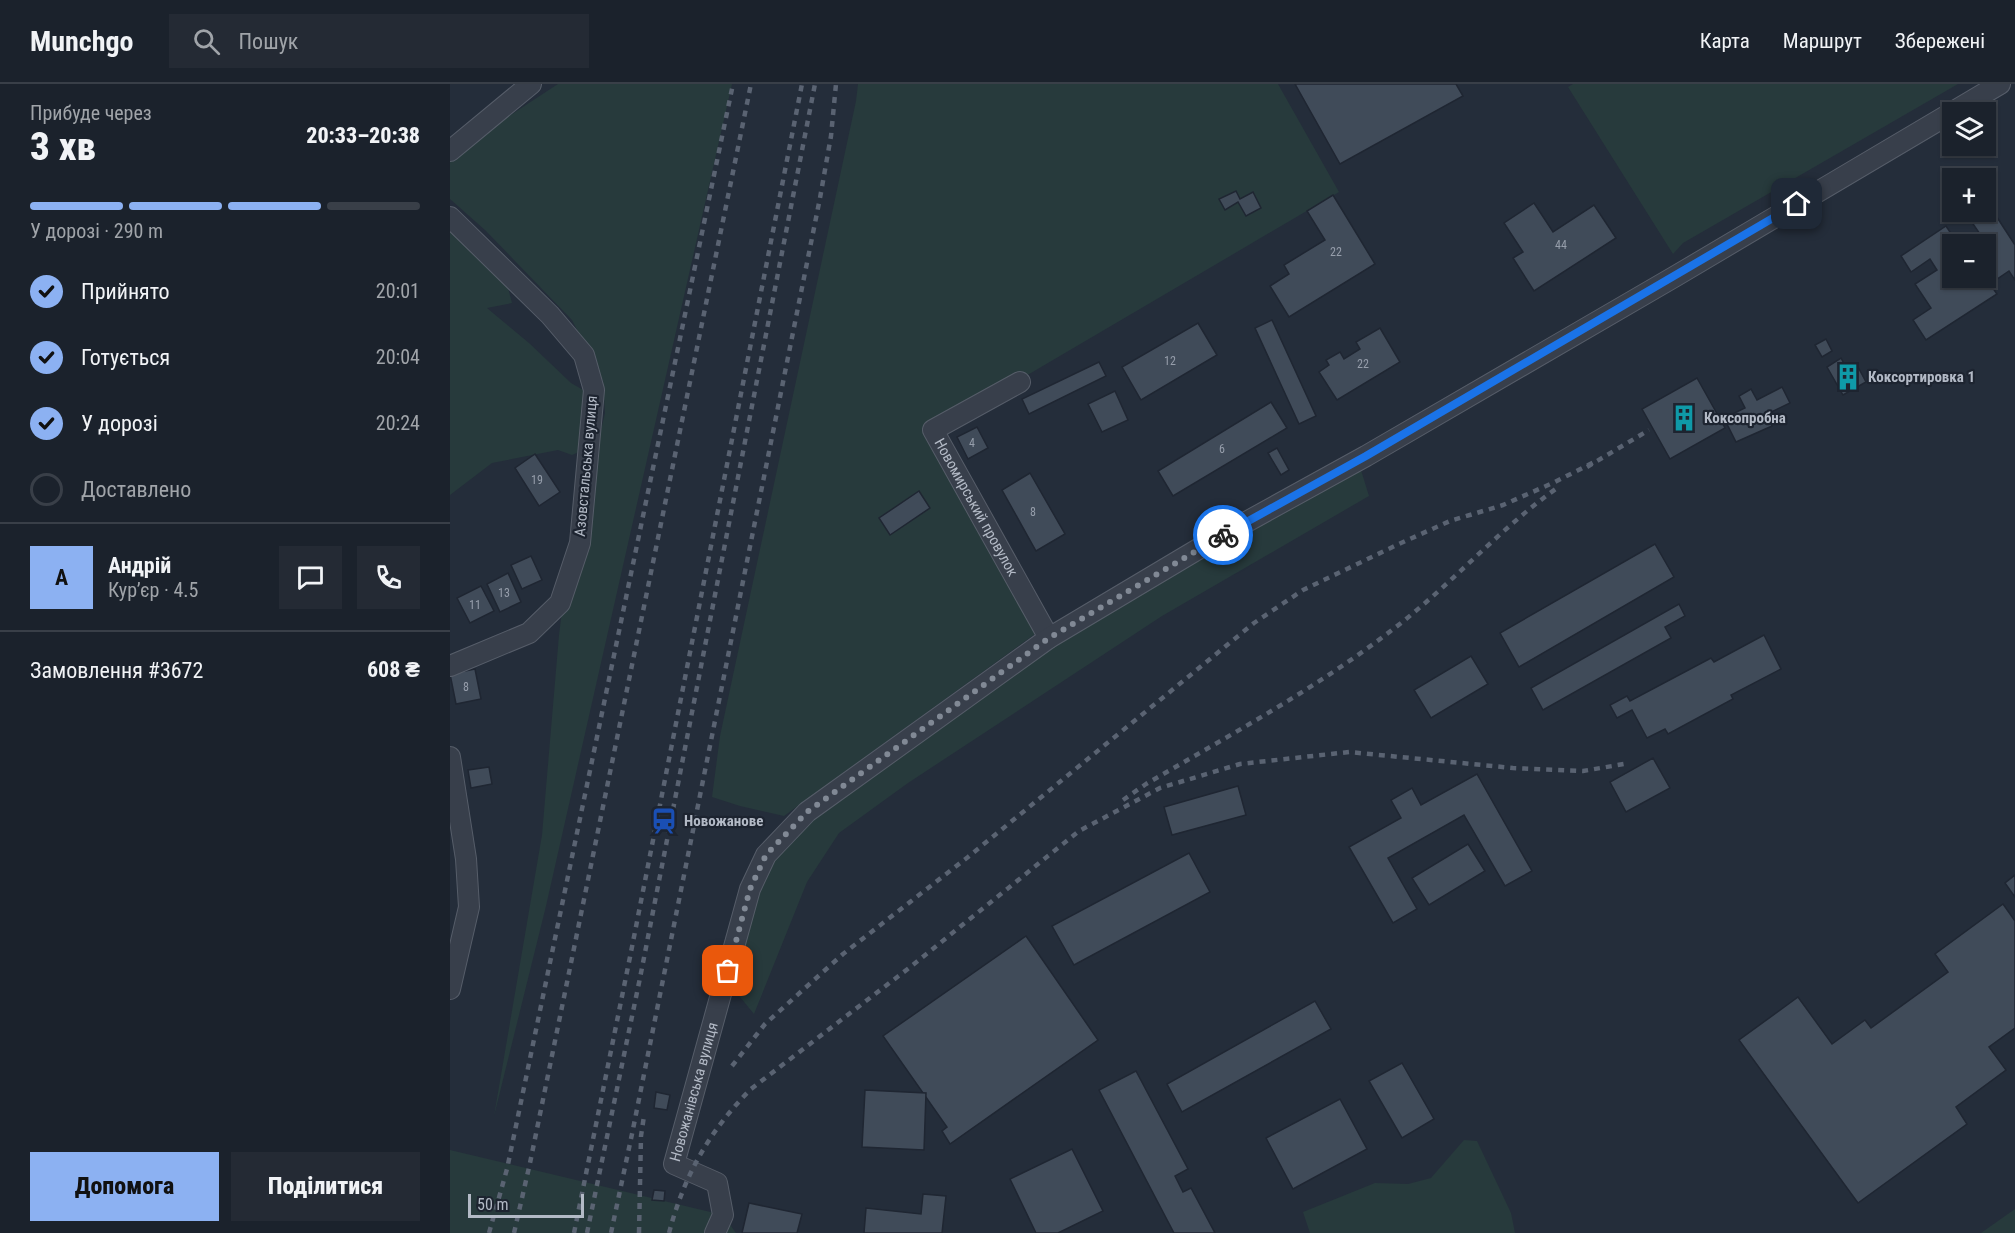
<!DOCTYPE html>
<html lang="uk">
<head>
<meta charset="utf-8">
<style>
	body { margin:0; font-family:"Roboto Condensed",sans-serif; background:#242a34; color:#f1f3f6; height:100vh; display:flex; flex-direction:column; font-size:22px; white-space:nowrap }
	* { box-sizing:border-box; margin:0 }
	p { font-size:20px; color:#a0a4a9 }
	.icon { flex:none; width:33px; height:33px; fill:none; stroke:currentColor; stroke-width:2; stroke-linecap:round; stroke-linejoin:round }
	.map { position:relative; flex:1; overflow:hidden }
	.panel { display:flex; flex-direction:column; background:#1b222c; width:450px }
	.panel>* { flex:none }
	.buttons { position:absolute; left:1492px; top:18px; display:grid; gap:12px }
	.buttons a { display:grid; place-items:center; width:54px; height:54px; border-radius:0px; background:#1b222c; box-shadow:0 2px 4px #0004,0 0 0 2px #393f48; font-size:30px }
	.scale { position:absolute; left:18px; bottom:15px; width:116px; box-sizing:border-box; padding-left:6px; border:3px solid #b3bac6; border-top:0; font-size:16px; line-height:21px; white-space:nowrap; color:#b3bac6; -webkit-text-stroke:4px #1d2430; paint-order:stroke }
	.pin { position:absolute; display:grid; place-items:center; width:51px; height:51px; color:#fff; margin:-26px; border-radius:12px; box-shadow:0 3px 9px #0006 }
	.courier { position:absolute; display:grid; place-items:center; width:60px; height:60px; margin:-30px; border:4px solid #1a73e8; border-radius:50%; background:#fff; color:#222; box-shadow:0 2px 8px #0007 }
	.head em { font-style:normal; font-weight:800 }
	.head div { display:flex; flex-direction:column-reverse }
	.head { display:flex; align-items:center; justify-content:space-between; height:102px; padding:0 30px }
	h1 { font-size:39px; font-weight:800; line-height:45px }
	.bar { display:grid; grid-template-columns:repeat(4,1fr); gap:9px 6px; align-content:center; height:72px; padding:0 30px }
	.bar i { height:8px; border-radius:4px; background:#393f48 }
	.bar .active { background:#8cb1f2 }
	.bar p { grid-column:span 4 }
	.line { display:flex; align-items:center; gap:15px; padding:0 30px; border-top:2px solid #393f48 }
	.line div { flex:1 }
	.round { display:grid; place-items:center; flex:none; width:63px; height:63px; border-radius:0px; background:#242a34 }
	ol { padding:0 30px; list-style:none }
	li { display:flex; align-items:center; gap:18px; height:66px }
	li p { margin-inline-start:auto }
	li .icon { padding:6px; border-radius:50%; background:#8cb1f2; color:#111; stroke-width:4 }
	li:last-child { color:#a0a4a9 }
	li i { width:33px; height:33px; border:3px solid #393f48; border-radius:50% }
	.cta { display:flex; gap:12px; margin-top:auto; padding:12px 30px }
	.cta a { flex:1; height:69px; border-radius:0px; background:#8cb1f2; color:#111; font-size:24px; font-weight:800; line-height:69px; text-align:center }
	.cta a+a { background:#242a34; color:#f1f3f6 }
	header { display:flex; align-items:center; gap:36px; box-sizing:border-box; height:84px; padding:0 30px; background:#1b222c; border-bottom:2px solid #393f48 }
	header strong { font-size:28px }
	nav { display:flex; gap:33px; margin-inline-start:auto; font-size:21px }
	.search { width:420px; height:54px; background:#242a34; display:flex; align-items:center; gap:15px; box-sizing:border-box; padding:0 21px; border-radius:0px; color:#a0a4a9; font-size:22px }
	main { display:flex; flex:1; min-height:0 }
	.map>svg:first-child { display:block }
</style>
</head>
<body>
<header>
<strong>Munchgo</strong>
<div class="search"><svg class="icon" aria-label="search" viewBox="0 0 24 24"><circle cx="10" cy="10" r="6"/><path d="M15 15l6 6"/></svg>Пошук</div>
<nav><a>Карта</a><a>Маршрут</a><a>Збережені</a></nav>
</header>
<main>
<section class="panel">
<div class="head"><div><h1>3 хв</h1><p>Прибуде через</p></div><em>20:33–20:38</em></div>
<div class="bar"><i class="active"></i><i class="active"></i><i class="active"></i><i></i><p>У дорозі · 290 m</p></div>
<ol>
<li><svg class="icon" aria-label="check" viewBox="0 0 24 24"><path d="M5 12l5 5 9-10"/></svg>Прийнято<p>20:01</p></li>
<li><svg class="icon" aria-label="check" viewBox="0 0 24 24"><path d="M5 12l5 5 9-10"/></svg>Готується<p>20:04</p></li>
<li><svg class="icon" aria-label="check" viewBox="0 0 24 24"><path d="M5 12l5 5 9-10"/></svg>У дорозі<p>20:24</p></li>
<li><i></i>Доставлено</li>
</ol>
<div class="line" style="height:108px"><b class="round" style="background:#8cb1f2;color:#111">А</b><div><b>Андрій</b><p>Кур’єр · 4.5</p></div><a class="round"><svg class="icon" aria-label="chat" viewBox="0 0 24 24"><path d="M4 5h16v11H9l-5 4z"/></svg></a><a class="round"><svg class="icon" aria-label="phone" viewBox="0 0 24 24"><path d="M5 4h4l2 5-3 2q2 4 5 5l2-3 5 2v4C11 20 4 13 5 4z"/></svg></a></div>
<div class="line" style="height:78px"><div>Замовлення #3672</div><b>608 ₴</b></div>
<div class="cta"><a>Допомога</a><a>Поділитися</a></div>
</section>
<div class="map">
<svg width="1565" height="1149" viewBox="0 0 1565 1149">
	<rect width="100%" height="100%" fill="#242d3a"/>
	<g fill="#273a3c">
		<polygon points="108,0 282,0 96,822 44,1032 92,751 109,551 115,503 155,329 153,297 122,236 35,146 0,115 0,75 38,46"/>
		<polygon points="408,0 828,0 889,108 484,346 585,550 334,732 290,722 262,713 270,652 406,17"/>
		<polygon points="1123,0 1508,0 1233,159 1223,170 1118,3"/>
		<polygon points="0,143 53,185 62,219 37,224 79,259 121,299 135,307 138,364 122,371 108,366 42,379 0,411"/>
		<polygon points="910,383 919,412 712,532 458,699 389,749 357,798 304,930 281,902 305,793 341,744 599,554"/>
		<polygon points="1014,1056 1027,1057 1061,1129 1065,1149 860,1149 853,1128 925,1099 958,1100 981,1094"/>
		<polygon points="0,1066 273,1131 286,1149 0,1149"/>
		<polygon points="1565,1125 1565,1149 1531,1149"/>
	</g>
	<g fill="#404b59" stroke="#1f2632" stroke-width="1.5">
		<polygon points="845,0 1006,0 1013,12 890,80"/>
		<polygon points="786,107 790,115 803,108 811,124 796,132 788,118 775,126 769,115"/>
		<polygon points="883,111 925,180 839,233 820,202 839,190 834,181 875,156 857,127"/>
		<polygon points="1084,119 1103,148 1144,121 1166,154 1084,207 1063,174 1073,168 1054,139"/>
		<polygon points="1539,121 1565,161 1565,196 1559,187 1540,200 1547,210 1476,256 1463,236 1481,224 1465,200 1487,186 1480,175 1461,188 1451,172 1496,142 1508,160 1503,160 1503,194 1536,194 1536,160 1526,160 1534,156 1519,134 1530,128 1536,128 1536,123"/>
		<polygon points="822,236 866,332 849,340 805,244"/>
		<polygon points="748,239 767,271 691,316 672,283"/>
		<polygon points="930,244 950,278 887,316 869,288 879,281 876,276 890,268 894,275 910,265 906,258"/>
		<polygon points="1376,255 1382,267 1372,273 1365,261"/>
		<polygon points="1391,274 1399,289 1408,283 1416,298 1393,311 1377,283"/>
		<polygon points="649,278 656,292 579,330 572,315"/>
		<polygon points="1247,294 1275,344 1220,375 1192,325"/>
		<polygon points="1332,303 1340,319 1317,330 1322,342 1286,358 1274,334 1295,324 1289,312 1301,305 1307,316"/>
		<polygon points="665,307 678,336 652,348 638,320"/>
		<polygon points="821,318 837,344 723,412 708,387"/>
		<polygon points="527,343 538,364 518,375 507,353"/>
		<polygon points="827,364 839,386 831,391 818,369"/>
		<polygon points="85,370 110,408 89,422 65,384"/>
		<polygon points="580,389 615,450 586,467 552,406"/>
		<polygon points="469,407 480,424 440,451 429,434"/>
		<polygon points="1205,460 1224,493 1069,583 1050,549"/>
		<polygon points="81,472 92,496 72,505 61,481"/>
		<polygon points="58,489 71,518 50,528 37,500"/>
		<polygon points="31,502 44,527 20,539 7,514"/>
		<polygon points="1229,520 1235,532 1215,543 1221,554 1093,626 1081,604"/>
		<polygon points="1314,551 1331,585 1281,611 1283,615 1218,650 1215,645 1197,654 1182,626 1167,634 1160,621 1177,612 1180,617 1261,574 1264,578"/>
		<polygon points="1021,572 1038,600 981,634 964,606"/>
		<polygon points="25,585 31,615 6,620 0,590"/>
		<polygon points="1203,674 1220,704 1176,728 1160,698"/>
		<polygon points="39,683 42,700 21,704 18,686"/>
		<polygon points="1027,690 1082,787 1055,802 1014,731 938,774 967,825 943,839 899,763 951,734 941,716 962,704 971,721"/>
		<polygon points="788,702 796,731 722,751 714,723"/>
		<polygon points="1018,760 1035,787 979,821 962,794"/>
		<polygon points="739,769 760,808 624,881 602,842"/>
		<polygon points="1565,791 1565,813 1555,799"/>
		<polygon points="1553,820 1565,837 1565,944 1539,963 1556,986 1506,1023 1517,1040 1408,1119 1289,956 1348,913 1382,960 1415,936 1421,944 1498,888 1485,870"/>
		<polygon points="576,852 648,956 500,1060 492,1047 497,1043 433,952"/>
		<polygon points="865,917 881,945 732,1028 717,1000"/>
		<polygon points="952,979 984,1035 952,1054 919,997"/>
		<polygon points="686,987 738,1085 725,1092 733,1108 741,1104 765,1149 724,1149 649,1006"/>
		<polygon points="415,1006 476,1009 474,1066 412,1063"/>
		<polygon points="206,1008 220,1011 217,1026 204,1024"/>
		<polygon points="890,1015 917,1065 843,1105 816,1054"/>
		<polygon points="622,1065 653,1127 608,1149 586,1149 560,1095"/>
		<polygon points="204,1106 215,1107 214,1117 202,1116"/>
		<polygon points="473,1110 496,1112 492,1149 414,1149 416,1124 471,1130"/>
		<polygon points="299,1119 352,1130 347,1149 292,1149"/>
	</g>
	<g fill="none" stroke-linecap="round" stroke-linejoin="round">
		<g stroke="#565d69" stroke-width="22">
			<g id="minor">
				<polyline points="0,67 81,0"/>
				<polyline points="0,133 100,231 134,271 144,306 130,459 110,519 79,549 0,582"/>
				<path id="s1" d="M570 298 483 346 599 554"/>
				<polyline points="0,673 16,775 19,823 0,905"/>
				<path id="s2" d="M265 1149 273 1131 267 1099 224 1080 300 805 316 771 357 728 599 554 760 458 916 372 1224 193 1550 0"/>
			</g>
		</g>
		<use href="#minor" stroke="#383f4b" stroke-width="20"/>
		<g stroke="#5a6372" stroke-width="4.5" stroke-dasharray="6 6" stroke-linecap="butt">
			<polyline points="1137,383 1199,346"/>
			<path d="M673 716 696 700C780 651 865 605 942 546 1000 502 1048 446 1107 404"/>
			<polyline points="282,982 315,940 393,870 518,773 804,539 853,506 951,459 1000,437 1053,421 1105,398 1144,378"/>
			<polyline points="39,1149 57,1085 283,0"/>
			<polyline points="64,1149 80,1079 301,0"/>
			<polyline points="124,1149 180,873 352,0"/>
			<polyline points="137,1149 190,894 365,0"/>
			<polyline points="161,1149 182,1050 370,114 381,52 386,0"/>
			<polyline points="189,1149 191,1052 194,1032"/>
			<path d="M219 1149C234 1092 259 1047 301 1005L459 884 629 747 710 704 790 680 899 668 1063 684 1133 687 1174 680"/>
		</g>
	</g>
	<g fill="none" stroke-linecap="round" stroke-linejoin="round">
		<polyline stroke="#818995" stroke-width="6" stroke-dasharray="0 10.8" points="278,887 300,805 316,771 357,728 599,554 773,451"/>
		<polyline stroke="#1a73e8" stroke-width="8" points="773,451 916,372 1347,120"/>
	</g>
	<defs>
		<g id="building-bare" transform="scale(2.07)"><path d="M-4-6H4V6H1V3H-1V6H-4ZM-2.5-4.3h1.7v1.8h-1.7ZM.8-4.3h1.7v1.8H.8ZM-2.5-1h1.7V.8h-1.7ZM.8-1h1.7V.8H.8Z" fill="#0f9aa8" stroke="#1d2430" stroke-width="2.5" paint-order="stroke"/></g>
		<g id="station-bare" transform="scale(2.07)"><path d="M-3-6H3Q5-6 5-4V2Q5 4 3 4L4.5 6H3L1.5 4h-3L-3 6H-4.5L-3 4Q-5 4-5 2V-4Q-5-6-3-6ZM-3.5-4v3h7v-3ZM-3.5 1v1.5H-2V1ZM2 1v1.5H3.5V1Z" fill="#1a4fb4" stroke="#1d2430" stroke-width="2.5" paint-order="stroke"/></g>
	</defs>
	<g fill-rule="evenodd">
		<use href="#building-bare" x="1398" y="293"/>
		<use href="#building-bare" x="1234" y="334"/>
		<use href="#station-bare" x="214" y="737"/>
	</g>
	<g text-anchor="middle" stroke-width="4.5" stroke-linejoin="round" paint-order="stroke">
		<g font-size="12" fill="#969eab">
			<text x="1111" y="165">44</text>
			<text x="886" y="172">22</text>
			<text x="720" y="281">12</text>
			<text x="913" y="284">22</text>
			<text x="522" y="363">4</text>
			<text x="772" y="369">6</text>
			<text x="87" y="400">19</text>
			<text x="583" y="432">8</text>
			<text x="54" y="513">13</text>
			<text x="25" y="525">11</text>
			<text x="16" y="607">8</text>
		</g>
		<g font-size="15" font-weight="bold" fill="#b3bac6" stroke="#1d2430" text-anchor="start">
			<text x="1418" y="298">Коксортировка 1</text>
			<text x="1254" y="339">Коксопробна</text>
			<text x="234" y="742">Новожанове</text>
		</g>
		<g font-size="15" fill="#b3bac6" stroke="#1d2430">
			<text transform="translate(136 382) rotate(-85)" y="5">Азовстальська вулиця</text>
			<text dy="5" stroke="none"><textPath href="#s1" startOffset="188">Новомирський провулок</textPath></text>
			<text dy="5" stroke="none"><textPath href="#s2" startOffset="174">Новожанівська вулиця</textPath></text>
		</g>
	</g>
</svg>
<div class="buttons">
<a><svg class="icon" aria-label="layers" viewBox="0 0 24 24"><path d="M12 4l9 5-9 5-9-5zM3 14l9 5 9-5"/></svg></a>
<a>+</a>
<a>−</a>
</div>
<div class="scale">50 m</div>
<div class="pin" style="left:278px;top:887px;background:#ea580c"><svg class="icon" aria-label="bag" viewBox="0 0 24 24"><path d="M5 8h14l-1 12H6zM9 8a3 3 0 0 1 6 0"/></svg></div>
<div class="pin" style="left:1347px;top:120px;background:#1f2937"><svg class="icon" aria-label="home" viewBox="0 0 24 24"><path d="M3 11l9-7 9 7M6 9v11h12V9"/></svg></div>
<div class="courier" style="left:773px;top:451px"><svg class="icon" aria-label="bike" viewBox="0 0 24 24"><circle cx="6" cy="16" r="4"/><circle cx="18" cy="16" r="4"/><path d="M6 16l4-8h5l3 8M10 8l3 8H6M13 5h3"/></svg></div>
</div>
</main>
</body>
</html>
